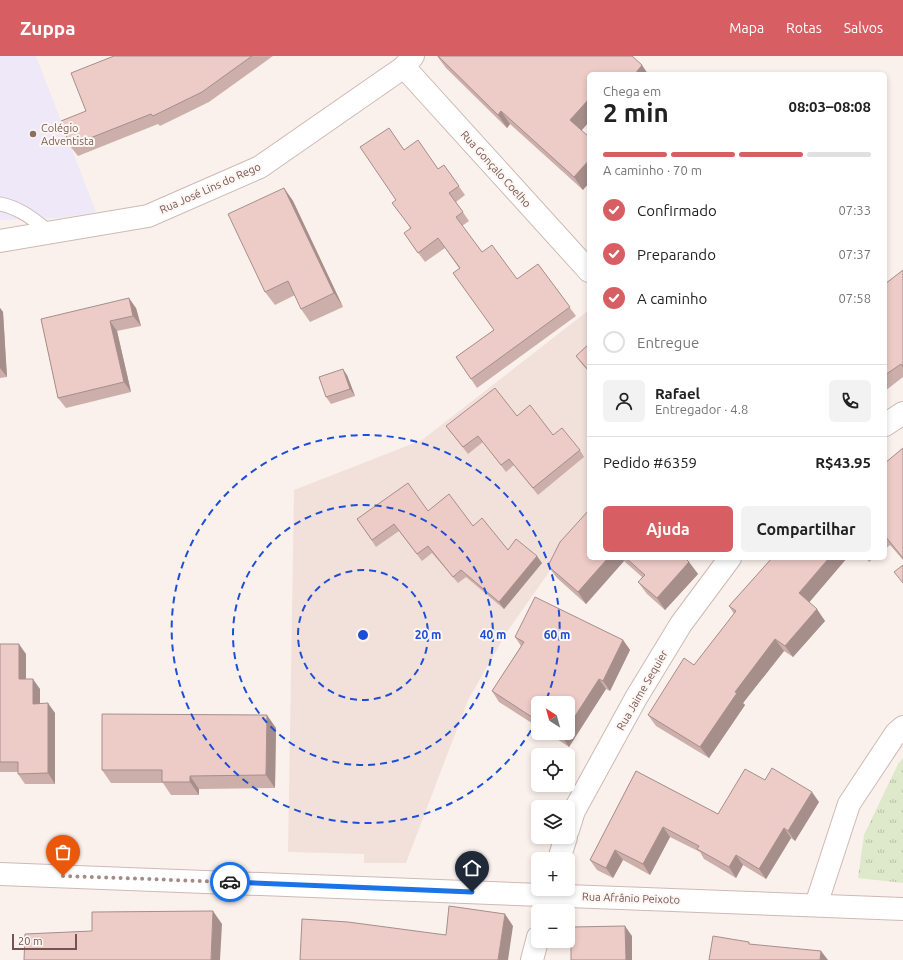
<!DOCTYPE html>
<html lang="pt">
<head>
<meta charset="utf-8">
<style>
	body { margin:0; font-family:Ubuntu,sans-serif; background:#f2f2f2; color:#222; height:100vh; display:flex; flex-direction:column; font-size:15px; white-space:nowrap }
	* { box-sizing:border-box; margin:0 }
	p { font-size:13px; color:#767676 }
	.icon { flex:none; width:22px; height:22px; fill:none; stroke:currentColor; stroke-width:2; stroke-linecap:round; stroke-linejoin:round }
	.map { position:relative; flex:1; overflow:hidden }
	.side { position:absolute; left:587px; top:16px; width:300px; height:488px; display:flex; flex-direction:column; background:#fff; border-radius:6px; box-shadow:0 2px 6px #0003 }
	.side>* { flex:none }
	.needle { width:26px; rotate:323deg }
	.controls { position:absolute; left:531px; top:640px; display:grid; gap:8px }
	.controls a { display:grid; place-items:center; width:44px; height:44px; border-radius:6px; background:#fff; box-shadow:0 2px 6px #0003; font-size:20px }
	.scale { position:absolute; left:12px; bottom:10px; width:65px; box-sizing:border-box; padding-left:4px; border:2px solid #745451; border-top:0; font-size:11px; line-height:14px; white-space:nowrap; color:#745451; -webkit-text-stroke:3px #fdf6f2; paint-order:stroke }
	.pin { position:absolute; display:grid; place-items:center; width:34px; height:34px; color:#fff; margin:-41px -17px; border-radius:50% 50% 50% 0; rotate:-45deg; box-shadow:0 0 4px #0007 }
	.pin .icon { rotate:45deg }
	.courier { position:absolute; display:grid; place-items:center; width:40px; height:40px; margin:-20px; border:3px solid #1a73e8; border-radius:50%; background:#fff; color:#222; box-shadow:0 1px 5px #0007 }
	.headline em { font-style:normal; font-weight:700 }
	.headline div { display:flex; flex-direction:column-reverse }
	.headline { display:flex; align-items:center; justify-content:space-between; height:68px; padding:0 16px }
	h1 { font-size:26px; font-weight:700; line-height:30px }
	.bar { display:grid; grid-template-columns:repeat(4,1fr); gap:6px 4px; align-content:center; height:48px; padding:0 16px }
	.bar i { height:5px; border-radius:3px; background:#e0e0e0 }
	.bar .selected { background:#d75f64 }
	.bar p { grid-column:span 4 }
	.line { display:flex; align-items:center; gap:10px; padding:0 16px; border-top:1px solid #e0e0e0 }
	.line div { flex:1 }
	.round { display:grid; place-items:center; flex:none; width:42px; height:42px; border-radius:6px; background:#f2f2f2 }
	ol { padding:0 16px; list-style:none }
	li { display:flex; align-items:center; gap:12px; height:44px }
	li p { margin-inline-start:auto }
	li .icon { padding:4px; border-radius:50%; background:#d75f64; color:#fff; stroke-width:4 }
	li:last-child { color:#767676 }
	li i { width:22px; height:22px; border:2px solid #e0e0e0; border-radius:50% }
	.button { display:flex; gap:8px; margin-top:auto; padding:8px 16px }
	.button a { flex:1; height:46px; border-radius:6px; background:#d75f64; color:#fff; font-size:16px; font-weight:700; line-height:46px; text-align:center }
	.button a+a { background:#f2f2f2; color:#222 }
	header { display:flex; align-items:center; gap:24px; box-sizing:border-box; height:56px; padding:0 20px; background:#d75f64; color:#fff }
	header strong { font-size:19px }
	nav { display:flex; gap:22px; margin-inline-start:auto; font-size:14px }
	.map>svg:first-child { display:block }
</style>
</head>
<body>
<header>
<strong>Zuppa</strong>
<nav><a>Mapa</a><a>Rotas</a><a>Salvos</a></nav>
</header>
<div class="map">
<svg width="903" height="904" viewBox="0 0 903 904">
	<defs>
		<pattern id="park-tufts" width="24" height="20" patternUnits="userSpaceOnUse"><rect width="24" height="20" fill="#dee8cb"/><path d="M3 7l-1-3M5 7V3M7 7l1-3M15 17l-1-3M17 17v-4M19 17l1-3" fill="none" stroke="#b9bfa7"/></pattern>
	</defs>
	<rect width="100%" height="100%" fill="#fbf1ec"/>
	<polygon fill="#f2e1db" points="589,254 589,459 507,576 468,644 406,807 364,807 364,798 288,796 294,434 422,384"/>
	<polygon fill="#eee8f8" points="0,0 36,0 96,156 60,162 0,164"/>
	<polygon fill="url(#park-tufts)" points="903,702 903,827 858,822 864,779 898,708"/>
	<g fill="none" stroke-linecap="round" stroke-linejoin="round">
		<g stroke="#ceb9b5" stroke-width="15">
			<path id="lane" d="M0 148C21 152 34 164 51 177"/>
		</g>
		<g stroke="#ceb9b5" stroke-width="24">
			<g id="street">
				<polyline points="404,11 589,215"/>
				<polyline points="0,185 148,160 260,111 404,11 413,0"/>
				<polyline points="885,369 903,357"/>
				<polyline points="568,774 574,755 636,642 681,568 730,502"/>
				<polyline points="559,803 566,781"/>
				<polyline points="0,818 903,853"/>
				<polyline points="816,849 849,748 896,677 903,671"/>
				<polyline points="532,904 538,881"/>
			</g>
		</g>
		<use href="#lane" stroke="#fff" stroke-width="13"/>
		<use href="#street" stroke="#fff" stroke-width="22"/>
	</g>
	<g fill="#ccafaa">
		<polygon points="114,0 273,0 209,46 160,70 158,68 78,100 70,90 86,55"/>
		<polygon points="437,0 589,18 589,66 582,74 583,134 510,68 507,72 446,12"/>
		<polygon points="404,93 438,113 444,109 465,139 456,146 469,165 462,170 482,196 517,223 538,208 576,260 477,332 456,301 494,274 459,212 445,192 425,206 410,186 410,172 396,144"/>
		<polygon points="284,132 293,145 343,251 310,266 301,253 295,239 275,249 265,236"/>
		<polygon points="903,214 903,321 885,335 885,228"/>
		<polygon points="0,252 3,256 7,321 0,322"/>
		<polygon points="136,252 141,270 117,275 131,336 66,352 58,342 41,263"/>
		<polygon points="589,288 589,316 581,307 576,300"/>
		<polygon points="347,319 355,340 331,348 326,341"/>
		<polygon points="517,360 580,394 584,401 538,439 514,409 506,416 483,386 468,398 446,370"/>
		<polygon points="903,392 903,504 890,489 885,493 885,407"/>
		<polygon points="428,455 473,470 508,494 542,507 504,553 466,521 458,527 432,497 422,505 399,475 376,491 357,463"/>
		<polygon points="589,502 688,502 687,504 698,518 665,554 647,538 638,526 642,521 624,505 586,548 557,522 548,510"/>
		<polygon points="772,502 847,502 809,546 825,565 793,601 784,595 743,647 745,649 709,702 656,670 648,659 694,609 734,558 729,550"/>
		<polygon points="866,502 874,502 869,506"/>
		<polygon points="515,581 623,584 630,594 610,635 606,633 569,691 548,677 568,677 538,647 538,671 499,646 492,635 521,590"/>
		<polygon points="0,588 26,598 26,623 40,633 40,647 55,657 55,728 25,728 18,718 18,716 0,716"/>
		<polygon points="276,672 275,732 199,733 199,739 171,739 163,727 111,727 102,714"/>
		<polygon points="636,715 718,758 765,724 819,746 795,785 791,782 766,823 743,809 736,822 704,803 700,796 670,781 650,819 623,804 613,822 597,814 590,804"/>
	</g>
	<g fill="#a68e8b">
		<polygon points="642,9 648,18 635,18"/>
		<polygon points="589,43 589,66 579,77 570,64"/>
		<polygon points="501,55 510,68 507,72 498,59"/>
		<polygon points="589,104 589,127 583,134 574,121"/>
		<polygon points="284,132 293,145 343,251 334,237"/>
		<polygon points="129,242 136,252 141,270 133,260"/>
		<polygon points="0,252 3,256 7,321 0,312"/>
		<polygon points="110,265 117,275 131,336 124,326"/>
		<polygon points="343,313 347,319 355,340 350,333"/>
		<polygon points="537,500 542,507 504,553 499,546"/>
		<polygon points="608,502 622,502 624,505 586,548 578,536"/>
		<polygon points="829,502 847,502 807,549 799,537"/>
		<polygon points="689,506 698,518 665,554 657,542"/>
		<polygon points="817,553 825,565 793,601 785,590"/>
		<polygon points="775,583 784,595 743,647 745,649 709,702 700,691 735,636"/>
		<polygon points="623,584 630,594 610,635 603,625"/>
		<polygon points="19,588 26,598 26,633 19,623"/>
		<polygon points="33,623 40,633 40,658 33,648"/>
		<polygon points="599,623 606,633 569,691 562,681 564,677 568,677 568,671"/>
		<polygon points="48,647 55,657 55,728 48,717"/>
		<polygon points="267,659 276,672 275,732 266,719"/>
		<polygon points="190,720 199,733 199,739 190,726"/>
		<polygon points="812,736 819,746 795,785 788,775"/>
		<polygon points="663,771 670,781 650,819 643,808"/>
		<polygon points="784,772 791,782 766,823 759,813"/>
		<polygon points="615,794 623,804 613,822 606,812"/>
		<polygon points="736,799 743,809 736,822 729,811"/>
		<polygon points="213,855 222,868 220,904 211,904"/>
		<polygon points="505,858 513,870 508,904 498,904"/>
		<polygon points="625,870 632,880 632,904 626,904"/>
		<polygon points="821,895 828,904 820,904"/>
	</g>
	<g fill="#edcbc6" stroke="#a68e8b">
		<polygon points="114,0 252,0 202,36 153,60 151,58 70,90 61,65 86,55 71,17"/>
		<polygon points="438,0 632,0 642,9 635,18 589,18 589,43 570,64 589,81 589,104 574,121 501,55 498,59"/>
		<polygon points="389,72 404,94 418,84 438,113 444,109 459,130 449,137 463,156 456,161 482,196 492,189 517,223 538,208 570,251 471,323 456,301 494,274 453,217 460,212 438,182 418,197 404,177 411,172 392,147 396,144 360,91"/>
		<polygon points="284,132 334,237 301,253 288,225 265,236 228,158"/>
		<polygon points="903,214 903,311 901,308 885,319 885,228"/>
		<polygon points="129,242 133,260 110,265 124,326 58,342 41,263"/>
		<polygon points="589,288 589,315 576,300"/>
		<polygon points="343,313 350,333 326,341 319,321"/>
		<polygon points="495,332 517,360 530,349 553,379 562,372 580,394 533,432 509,403 501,409 478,380 463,391 446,370"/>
		<polygon points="903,392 903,502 885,480 885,407"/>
		<polygon points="408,427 428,455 449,438 473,470 482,462 508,494 516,483 537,500 499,546 461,514 453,521 428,490 417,498 394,468 372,484 357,463"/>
		<polygon points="589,454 589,502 608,502 578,536 548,510 560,486"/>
		<polygon points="626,502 685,502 689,506 657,542 638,526 645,519"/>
		<polygon points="772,502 829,502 799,537 817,553 785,590 775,583 735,636 737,637 700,691 648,659 684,602 694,609 736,555 729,550"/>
		<polygon points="903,509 903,527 894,516"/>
		<polygon points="535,541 623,584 603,625 599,623 568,671 568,647 538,647 538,665 492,635 524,586 515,581"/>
		<polygon points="0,588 19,588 19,623 33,623 33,648 48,647 48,717 18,718 18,706 0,706"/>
		<polygon points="102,658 267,659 266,719 190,720 190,726 162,726 162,714 102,714"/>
		<polygon points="556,677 564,677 562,681"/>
		<polygon points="772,712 812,736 788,775 784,772 759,813 736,799 729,811 697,793 699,790 663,771 643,808 615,794 606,812 590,804 636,715 718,758 745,713 765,724"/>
		<polygon points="449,850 505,858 498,904 300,904 302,863 348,866 446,879"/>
		<polygon points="213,855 211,904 24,904 25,878 92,875 92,856"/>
		<polygon points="625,870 626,904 571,904 571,871"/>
		<polygon points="713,880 749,886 749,888 821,895 820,904 709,904"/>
	</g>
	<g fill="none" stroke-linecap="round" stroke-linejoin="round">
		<polyline stroke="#a38b87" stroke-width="4" stroke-dasharray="0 7.2" points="63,820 230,826"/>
		<polyline stroke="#1a73e8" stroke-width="5" points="230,826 472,836"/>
	</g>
	<g fill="none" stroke="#1d4ed8" stroke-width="2" stroke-dasharray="7 5">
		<circle cx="363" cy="579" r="65"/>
		<circle cx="363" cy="579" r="130"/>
		<path d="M537 664A194 194 0 1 1 545 647"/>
	</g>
	<circle fill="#8d6e63" stroke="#fdf6f2" stroke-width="1.5" cx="33" cy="78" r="4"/>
	<g text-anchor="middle" stroke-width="4" stroke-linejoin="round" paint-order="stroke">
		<g font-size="11" fill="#785e54" stroke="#fdf6f2" text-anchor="start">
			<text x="41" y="76">Colégio<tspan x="41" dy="13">Adventista</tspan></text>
		</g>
		<g font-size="11" fill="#745451" stroke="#fdf6f2">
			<text transform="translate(496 113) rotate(48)" y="4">Rua Gonçalo Coelho</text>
			<text transform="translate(210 132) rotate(-24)" y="4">Rua José Lins do Rego</text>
			<text transform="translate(642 634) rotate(-60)" y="4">Rua Jaime Sequier</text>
			<text transform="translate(631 842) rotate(2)" y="4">Rua Afrânio Peixoto</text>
		</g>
	</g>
	<circle cx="363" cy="579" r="6" fill="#1d4ed8" stroke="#fdf6f2" stroke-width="2"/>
	<g font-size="12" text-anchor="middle" font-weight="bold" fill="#1d4ed8" stroke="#fdf6f2" stroke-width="4" stroke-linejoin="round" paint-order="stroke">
		<text x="428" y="583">20 m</text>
		<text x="493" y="583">40 m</text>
		<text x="557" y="583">60 m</text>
	</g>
</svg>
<div class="controls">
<a><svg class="needle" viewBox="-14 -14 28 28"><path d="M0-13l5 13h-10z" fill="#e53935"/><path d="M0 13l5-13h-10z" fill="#767676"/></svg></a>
<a><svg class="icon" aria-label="locate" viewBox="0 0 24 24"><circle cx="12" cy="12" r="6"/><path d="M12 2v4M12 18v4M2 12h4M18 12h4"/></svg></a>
<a><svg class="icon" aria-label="layers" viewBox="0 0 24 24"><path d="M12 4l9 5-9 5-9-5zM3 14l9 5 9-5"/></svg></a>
<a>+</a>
<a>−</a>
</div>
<div class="scale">20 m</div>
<div class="pin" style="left:63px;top:820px;background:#ea580c"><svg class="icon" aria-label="bag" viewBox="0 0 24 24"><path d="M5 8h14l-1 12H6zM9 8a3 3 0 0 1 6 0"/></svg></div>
<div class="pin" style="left:472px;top:836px;background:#1f2937"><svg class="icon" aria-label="home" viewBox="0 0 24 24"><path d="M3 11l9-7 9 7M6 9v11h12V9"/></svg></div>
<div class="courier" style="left:230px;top:826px"><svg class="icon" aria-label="car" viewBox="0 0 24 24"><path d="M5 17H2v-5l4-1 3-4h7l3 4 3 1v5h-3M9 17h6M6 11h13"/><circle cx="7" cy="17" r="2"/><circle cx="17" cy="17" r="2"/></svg></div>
<section class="side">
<div class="headline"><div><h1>2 min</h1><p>Chega em</p></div><em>08:03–08:08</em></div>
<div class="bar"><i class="selected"></i><i class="selected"></i><i class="selected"></i><i></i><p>A caminho · 70 m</p></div>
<ol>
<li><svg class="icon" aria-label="check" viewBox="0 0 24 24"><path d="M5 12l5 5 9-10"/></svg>Confirmado<p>07:33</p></li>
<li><svg class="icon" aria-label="check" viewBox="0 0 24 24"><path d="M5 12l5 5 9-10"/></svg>Preparando<p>07:37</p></li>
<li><svg class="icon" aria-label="check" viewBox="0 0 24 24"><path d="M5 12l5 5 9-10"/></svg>A caminho<p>07:58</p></li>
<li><i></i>Entregue</li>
</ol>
<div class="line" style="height:72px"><a class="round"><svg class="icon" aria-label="person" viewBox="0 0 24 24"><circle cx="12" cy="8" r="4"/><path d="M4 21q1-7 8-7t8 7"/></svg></a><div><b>Rafael</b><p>Entregador · 4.8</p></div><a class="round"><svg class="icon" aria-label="phone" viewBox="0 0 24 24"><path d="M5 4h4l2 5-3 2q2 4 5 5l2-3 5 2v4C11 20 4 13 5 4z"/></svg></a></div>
<div class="line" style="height:52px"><div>Pedido #6359</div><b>R$43.95</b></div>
<div class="button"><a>Ajuda</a><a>Compartilhar</a></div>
</section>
</div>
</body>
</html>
